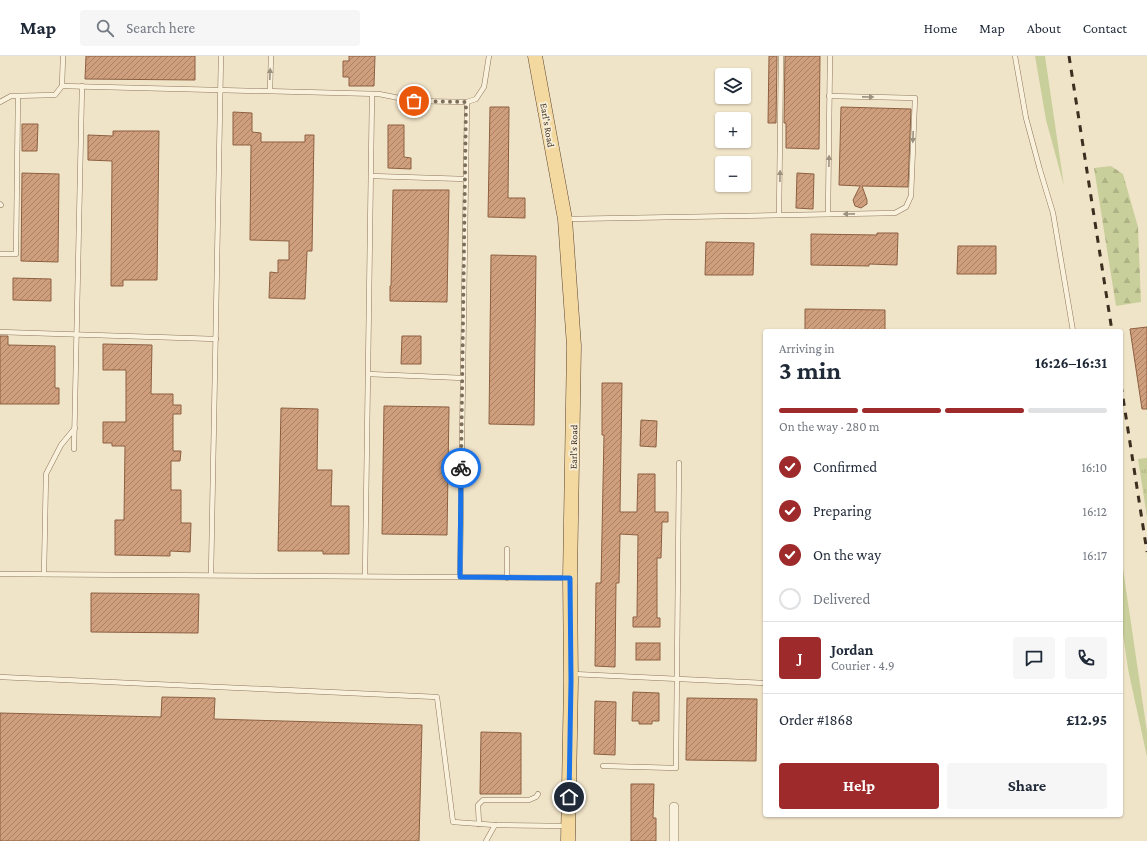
<!DOCTYPE html>
<html lang="en">
<head>
<meta charset="utf-8">
<style>
	body { margin:0; font-family:"Crimson Pro",serif; background:#f6f6f7; color:#1f2937; height:100vh; display:flex; flex-direction:column; font-size:15px; white-space:nowrap }
	* { box-sizing:border-box; margin:0 }
	p { font-size:13px; color:#747a83 }
	.icon { flex:none; width:22px; height:22px; fill:none; stroke:currentColor; stroke-width:2; stroke-linecap:round; stroke-linejoin:round }
	.map { position:relative; flex:1; overflow:hidden }
	.side { position:absolute; left:763px; top:273px; width:360px; height:488px; display:flex; flex-direction:column; background:#fff; border-radius:4px; box-shadow:0 1px 3px #0004 }
	.side>* { flex:none }
	.buttons { position:absolute; left:715px; top:12px; display:grid; gap:8px }
	.buttons a { display:grid; place-items:center; width:36px; height:36px; border-radius:4px; background:#fff; box-shadow:0 1px 3px #0004; font-size:20px }
	.pin { position:absolute; display:grid; place-items:center; width:34px; height:34px; color:#fff; margin:-17px; border:2px solid #fff; border-radius:50%; box-shadow:0 1px 4px #0007 }
	.courier { position:absolute; display:grid; place-items:center; width:40px; height:40px; margin:-20px; border:3px solid #1a73e8; border-radius:50%; background:#fff; color:#222; box-shadow:0 1px 5px #0007 }
	.overview em { font-style:normal; font-weight:700 }
	.overview div { display:flex; flex-direction:column-reverse }
	.overview { display:flex; align-items:center; justify-content:space-between; height:68px; padding:0 16px }
	h1 { font-size:26px; font-weight:700; line-height:30px }
	.bar { display:grid; grid-template-columns:repeat(4,1fr); gap:6px 4px; align-content:center; height:48px; padding:0 16px }
	.bar i { height:5px; border-radius:3px; background:#e0e1e3 }
	.bar .current { background:#9e2a2b }
	.bar p { grid-column:span 4 }
	.line { display:flex; align-items:center; gap:10px; padding:0 16px; border-top:1px solid #e0e1e3 }
	.line div { flex:1 }
	.round { display:grid; place-items:center; flex:none; width:42px; height:42px; border-radius:4px; background:#f6f6f7 }
	ol { padding:0 16px; list-style:none }
	li { display:flex; align-items:center; gap:12px; height:44px }
	li p { margin-inline-start:auto }
	li .icon { padding:4px; border-radius:50%; background:#9e2a2b; color:#fff; stroke-width:4 }
	li:last-child { color:#747a83 }
	li i { width:22px; height:22px; border:2px solid #e0e1e3; border-radius:50% }
	.button { display:flex; gap:8px; margin-top:auto; padding:8px 16px }
	.button a { flex:1; height:46px; border-radius:4px; background:#9e2a2b; color:#fff; font-size:16px; font-weight:700; line-height:46px; text-align:center }
	.button a+a { background:#f6f6f7; color:#1f2937 }
	header { display:flex; align-items:center; gap:24px; box-sizing:border-box; height:56px; padding:0 20px; background:#fff; border-bottom:1px solid #e0e1e3 }
	header strong { font-size:19px }
	nav { display:flex; gap:22px; margin-inline-start:auto; font-size:14px }
	.search { width:280px; height:36px; background:#f6f6f7; display:flex; align-items:center; gap:10px; box-sizing:border-box; padding:0 14px; border-radius:4px; color:#747a83; font-size:15px }
	.map>svg:first-child { display:block }
</style>
</head>
<body>
<header>
<strong>Map</strong>
<div class="search"><svg class="icon" aria-label="search" viewBox="0 0 24 24"><circle cx="10" cy="10" r="6"/><path d="M15 15l6 6"/></svg>Search here</div>
<nav><a>Home</a><a>Map</a><a>About</a><a>Contact</a></nav>
</header>
<div class="map">
<svg width="1147" height="785" viewBox="0 0 1147 785">
	<defs>
		<pattern id="forest-firs" width="22" height="20" patternUnits="userSpaceOnUse"><rect width="22" height="20" fill="#c9cf9b"/><path d="M5 1l3.5 6h-7zM16 11l3.5 6h-7z" fill="#aeb285"/></pattern>
		<pattern id="park-tufts" width="24" height="20" patternUnits="userSpaceOnUse"><rect width="24" height="20" fill="#c9cf9b"/><path d="M3 7l-1-3M5 7V3M7 7l1-3M15 17l-1-3M17 17v-4M19 17l1-3" fill="none" stroke="#aeb285"/></pattern>
		<pattern id="building-hatch" width="6" height="6" patternUnits="userSpaceOnUse"><rect width="6" height="6" fill="#cf9f7d"/><path d="M-1 1l2-2M0 6l6-6M5 7l2-2" fill="none" stroke="#a98266"/></pattern>
	</defs>
	<rect width="100%" height="100%" fill="#f0e4c8"/>
	<g fill="#c9cf9b">
		<polygon points="1035,0 1045,0 1064,130 1046,64"/>
		<polygon points="1121,499 1147,676 1147,701 1128,613 1121,564"/>
	</g>
	<polygon fill="url(#forest-firs)" points="1111,110 1123,118 1138,171 1141,246 1116,250 1094,112"/>
	<polygon fill="url(#park-tufts)" points="1147,402 1147,461 1138,403"/>
	<g fill="url(#building-hatch)" stroke="#8d5f41">
		<polygon points="86,0 195,0 195,24 85,23"/>
		<polygon points="349,0 375,0 374,30 349,30 349,21 343,21 343,5 349,5"/>
		<polygon points="769,0 777,0 776,67 768,67"/>
		<polygon points="785,0 820,0 819,93 786,92 786,67 784,67"/>
		<polygon points="490,51 509,51 508,142 525,142 525,162 488,161"/>
		<polygon points="841,51 911,53 908,131 862,130 867,144 867,148 861,152 855,150 853,144 860,130 839,129"/>
		<polygon points="233,56 252,57 252,76 261,77 261,86 305,86 305,79 314,79 312,195 307,195 305,243 269,242 270,216 278,217 278,204 289,204 289,185 250,184 251,89 233,89"/>
		<polygon points="22,68 38,68 37,95 22,95"/>
		<polygon points="388,69 404,69 404,101 411,102 411,113 388,112"/>
		<polygon points="113,75 159,75 157,224 123,224 123,230 111,230 112,105 88,104 88,79 113,80"/>
		<polygon points="22,117 59,118 58,206 21,205"/>
		<polygon points="797,117 814,118 813,153 796,152"/>
		<polygon points="393,134 449,134 447,246 390,245 390,230 391,230"/>
		<polygon points="877,177 898,177 897,209 869,208 869,210 811,209 811,178 877,179"/>
		<polygon points="706,186 754,187 753,219 705,219"/>
		<polygon points="958,190 996,190 996,218 957,218"/>
		<polygon points="491,199 536,200 534,369 489,368"/>
		<polygon points="13,222 51,223 51,245 13,244"/>
		<polygon points="805,253 885,254 885,275 805,275"/>
		<polygon points="1147,271 1147,353 1142,353 1130,273"/>
		<polygon points="0,280 8,280 8,289 55,290 55,332 59,332 59,348 0,348"/>
		<polygon points="402,280 421,280 421,308 401,308"/>
		<polygon points="103,288 152,289 151,338 173,338 173,349 181,349 181,358 173,358 173,395 181,395 180,405 171,405 171,434 181,434 181,467 191,467 190,496 170,495 170,500 115,499 115,464 124,464 125,390 112,390 112,387 103,387 103,366 126,366 126,314 103,314"/>
		<polygon points="602,327 622,327 620,456 637,456 638,418 655,418 655,456 668,456 668,466 662,466 661,502 657,502 657,562 660,562 660,571 633,571 633,561 637,561 638,479 620,478 619,527 616,527 615,611 595,610 596,527 601,527 604,379 602,379"/>
		<polygon points="384,350 449,351 447,479 382,478"/>
		<polygon points="281,352 318,353 317,414 332,414 331,450 349,450 349,498 323,498 323,495 278,495"/>
		<polygon points="641,364 657,365 656,391 640,390"/>
		<polygon points="91,537 199,538 198,577 91,576"/>
		<rect x="636" y="587" width="24" height="17"/>
		<polygon points="633,636 659,637 659,665 652,665 652,668 639,668 639,665 632,665"/>
		<polygon points="162,641 215,642 214,663 422,669 419,785 0,785 0,657 161,661"/>
		<polygon points="687,642 757,643 756,705 686,704"/>
		<polygon points="595,645 616,646 615,699 594,698"/>
		<polygon points="481,676 521,677 521,738 480,738"/>
		<polygon points="631,728 654,728 653,762 656,762 656,785 631,785"/>
	</g>
	<g fill="none" stroke-linecap="round" stroke-linejoin="round">
		<g stroke="#8d765c" stroke-width="5.5">
			<g id="service">
				<polyline points="1015,0 1026,62 1040,114 1053,157 1073,275"/>
				<polyline points="62,30 379,38 414,45 467,46 476,43 484,31 489,0"/>
				<polyline points="270,35 271,0"/>
				<polyline points="0,46 11,40 55,39 62,30 63,0"/>
				<polyline points="371,120 465,123"/>
				<polyline points="0,148 1,149"/>
				<polyline points="828,158 830,0"/>
				<polyline points="779,159 781,0"/>
				<polyline points="567,163 895,157 906,151 911,140 915,42 829,40"/>
				<polyline points="0,198 16,198 18,40"/>
				<polyline points="0,276 216,283"/>
				<polyline points="368,318 463,322"/>
				<polyline points="74,393 82,30"/>
				<polyline points="0,518 568,522"/>
				<polyline points="44,518 46,418 61,389 75,372"/>
				<polyline points="211,519 221,0"/>
				<polyline points="365,520 372,38"/>
				<polyline points="460,521 467,46"/>
				<polyline points="507,522 507,493"/>
				<polyline points="573,618 765,627"/>
				<polyline points="0,621 437,641 453,766 495,769 566,770"/>
				<polyline points="603,710 676,712 679,407"/>
				<polyline points="479,768 478,749 483,744 529,744 536,741 538,738"/>
				<polyline points="486,785 495,769"/>
			</g>
		</g>
		<g stroke="#8d765c" stroke-width="10">
			<polyline id="minor" points="674,751 674,785"/>
		</g>
		<g stroke="#5b4430" stroke-width="15">
			<polyline id="primary" points="535,0 565,163 574,290 570,522 571,625 568,785"/>
		</g>
		<use href="#service" stroke="#faf1dc" stroke-width="4.5"/>
		<use href="#minor" stroke="#faf1dc" stroke-width="9"/>
		<use href="#primary" stroke="#f3d9a0" stroke-width="14"/>
		<g stroke="#3d2e20" stroke-width="3" stroke-dasharray="7 7" stroke-linecap="butt">
			<polyline points="1069,0 1112,275"/>
			<polyline points="1121,329 1147,496"/>
		</g>
	</g>
	<defs><path id="oneway-solid" d="M-6-.8H1V-3.2L6.5 0L1 3.2V.8H-6Z"/></defs>
	<g fill="#9c907e">
		<use href="#oneway-solid" transform="translate(270 18) rotate(-88)"/>
		<use href="#oneway-solid" transform="translate(868 41) rotate(1)"/>
		<use href="#oneway-solid" transform="translate(913 81) rotate(92)"/>
		<use href="#oneway-solid" transform="translate(829 105) rotate(-89)"/>
		<use href="#oneway-solid" transform="translate(780 120) rotate(-89)"/>
		<use href="#oneway-solid" transform="translate(849 158) rotate(179)"/>
	</g>
	<g fill="none" stroke-linecap="round" stroke-linejoin="round">
		<polyline stroke="#7c6e5b" stroke-width="4" stroke-dasharray="0 7.2" points="414,45 466,46 461,412"/>
		<polyline stroke="#1a73e8" stroke-width="5" points="461,412 460,521 570,522 571,625 569,741"/>
	</g>
	<g text-anchor="middle" stroke-width="3.5" stroke-linejoin="round" paint-order="stroke">
		<g font-size="10" fill="#3d2e20" stroke="#f7eed8">
			<text transform="translate(548 69) rotate(80)" y="4">Earl's Road</text>
			<text transform="translate(573 391) rotate(-89)" y="4">Earl's Road</text>
		</g>
	</g>
</svg>
<div class="buttons">
<a><svg class="icon" aria-label="layers" viewBox="0 0 24 24"><path d="M12 4l9 5-9 5-9-5zM3 14l9 5 9-5"/></svg></a>
<a>+</a>
<a>−</a>
</div>
<div class="pin" style="left:414px;top:45px;background:#ea580c"><svg class="icon" aria-label="bag" viewBox="0 0 24 24"><path d="M5 8h14l-1 12H6zM9 8a3 3 0 0 1 6 0"/></svg></div>
<div class="pin" style="left:569px;top:741px;background:#1f2937"><svg class="icon" aria-label="home" viewBox="0 0 24 24"><path d="M3 11l9-7 9 7M6 9v11h12V9"/></svg></div>
<div class="courier" style="left:461px;top:412px"><svg class="icon" aria-label="bike" viewBox="0 0 24 24"><circle cx="6" cy="16" r="4"/><circle cx="18" cy="16" r="4"/><path d="M6 16l4-8h5l3 8M10 8l3 8H6M13 5h3"/></svg></div>
<section class="side">
<div class="overview"><div><h1>3 min</h1><p>Arriving in</p></div><em>16:26–16:31</em></div>
<div class="bar"><i class="current"></i><i class="current"></i><i class="current"></i><i></i><p>On the way · 280 m</p></div>
<ol>
<li><svg class="icon" aria-label="check" viewBox="0 0 24 24"><path d="M5 12l5 5 9-10"/></svg>Confirmed<p>16:10</p></li>
<li><svg class="icon" aria-label="check" viewBox="0 0 24 24"><path d="M5 12l5 5 9-10"/></svg>Preparing<p>16:12</p></li>
<li><svg class="icon" aria-label="check" viewBox="0 0 24 24"><path d="M5 12l5 5 9-10"/></svg>On the way<p>16:17</p></li>
<li><i></i>Delivered</li>
</ol>
<div class="line" style="height:72px"><b class="round" style="background:#9e2a2b;color:#fff">J</b><div><b>Jordan</b><p>Courier · 4.9</p></div><a class="round"><svg class="icon" aria-label="chat" viewBox="0 0 24 24"><path d="M4 5h16v11H9l-5 4z"/></svg></a><a class="round"><svg class="icon" aria-label="phone" viewBox="0 0 24 24"><path d="M5 4h4l2 5-3 2q2 4 5 5l2-3 5 2v4C11 20 4 13 5 4z"/></svg></a></div>
<div class="line" style="height:52px"><div>Order #1868</div><b>£12.95</b></div>
<div class="button"><a>Help</a><a>Share</a></div>
</section>
</div>
</body>
</html>
